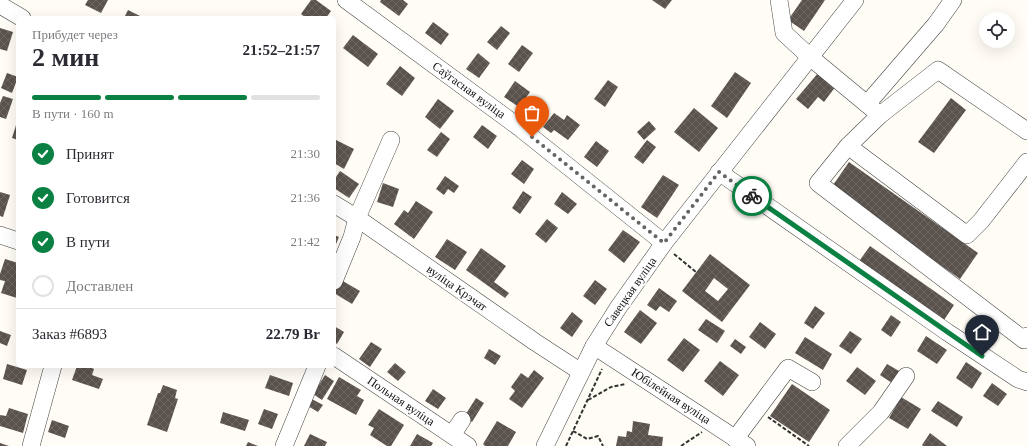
<!DOCTYPE html>
<html lang="ru">
<head>
<meta charset="utf-8">
<style>
	body { margin:0; font-family:"Times New Roman",serif; background:#f2f2f3; color:#2b2b33; height:100vh; display:flex; flex-direction:column; font-size:15px; white-space:nowrap }
	* { box-sizing:border-box; margin:0 }
	p { font-size:13px; color:#7c7c81 }
	.icon { flex:none; width:22px; height:22px; fill:none; stroke:currentColor; stroke-width:2; stroke-linecap:round; stroke-linejoin:round }
	.map { position:relative; flex:1; overflow:hidden }
	.side { position:absolute; left:16px; top:16px; width:320px; height:352px; display:flex; flex-direction:column; background:#fff; border-radius:6px; box-shadow:0 4px 16px #0002 }
	.side>* { flex:none }
	.controls { position:absolute; left:979px; top:12px; display:grid; gap:8px }
	.controls a { display:grid; place-items:center; width:36px; height:36px; border-radius:50%; background:#fff; box-shadow:0 4px 16px #0002; font-size:20px }
	.pin { position:absolute; display:grid; place-items:center; width:34px; height:34px; color:#fff; margin:-41px -17px; border-radius:50% 50% 50% 0; rotate:-45deg; box-shadow:0 0 4px #0007 }
	.pin .icon { rotate:45deg }
	.courier { position:absolute; display:grid; place-items:center; width:40px; height:40px; margin:-20px; border:3px solid #0b8043; border-radius:50%; background:#fff; color:#222; box-shadow:0 1px 5px #0007 }
	.headline em { font-style:normal; font-weight:600 }
	.headline div { display:flex; flex-direction:column-reverse }
	.headline { display:flex; align-items:center; justify-content:space-between; height:68px; padding:0 16px }
	h1 { font-size:26px; font-weight:600; line-height:30px }
	.bar { display:grid; grid-template-columns:repeat(4,1fr); gap:6px 4px; align-content:center; height:48px; padding:0 16px }
	.bar i { height:5px; border-radius:3px; background:#e1e1e2 }
	.bar .current { background:#0b8043 }
	.bar p { grid-column:span 4 }
	.line { display:flex; align-items:center; gap:10px; padding:0 16px; border-top:1px solid #e1e1e2 }
	.line div { flex:1 }
	ol { padding:0 16px; list-style:none }
	li { display:flex; align-items:center; gap:12px; height:44px }
	li p { margin-inline-start:auto }
	li .icon { padding:4px; border-radius:50%; background:#0b8043; color:#fff; stroke-width:4 }
	li:last-child { color:#7c7c81 }
	li i { width:22px; height:22px; border:2px solid #e1e1e2; border-radius:50% }
	.map>svg:first-child { display:block }
</style>
</head>
<body>
<div class="map">
<svg width="1027" height="446" viewBox="0 0 1027 446">
	<defs>
		<pattern id="building-cross-hatch" width="8" height="8" patternUnits="userSpaceOnUse"><rect width="8" height="8" fill="#5a524d"/><path d="M0 0l8 8M0 8l8-8" fill="none" stroke="#6d6662"/></pattern>
	</defs>
	<rect width="100%" height="100%" fill="#fffdf5"/>
	<g fill="url(#building-cross-hatch)" fill-rule="evenodd">
		<polygon points="88,0 108,0 101,13 85,5"/>
		<polygon points="311,0 316,0 331,11 326,18 306,18 301,14"/>
		<polygon points="381,0 403,0 408,4 399,16 380,2"/>
		<polygon points="652,0 672,0 665,9"/>
		<polygon points="802,0 825,0 804,31 788,20"/>
		<polygon points="128,10 144,18 124,18"/>
		<polygon points="433,22 449,34 441,45 425,33"/>
		<polygon points="501,26 510,33 497,50 487,42"/>
		<polygon points="0,28 13,32 7,51 0,49"/>
		<polygon points="353,35 378,54 368,67 343,48"/>
		<polygon points="522,45 533,53 519,72 508,64"/>
		<polygon points="478,53 490,63 479,78 466,69"/>
		<polygon points="400,66 415,78 402,96 386,84"/>
		<polygon points="735,72 751,83 727,118 711,106"/>
		<polygon points="819,72 836,86 824,102 818,97 808,109 796,99"/>
		<polygon points="7,73 18,77 12,93 1,88"/>
		<polygon points="608,80 618,87 605,107 594,99"/>
		<polygon points="515,81 530,92 519,107 504,97"/>
		<polygon points="3,96 13,99 6,119 0,117 0,103"/>
		<polygon points="951,98 966,110 934,153 918,142"/>
		<polygon points="438,99 454,111 440,129 425,117"/>
		<polygon points="694,108 718,128 699,152 674,132"/>
		<polygon points="554,113 564,120 567,115 580,125 568,140 554,130 551,133 543,127"/>
		<polygon points="649,121 656,129 644,140 637,132"/>
		<polygon points="17,122 18,122 18,140 12,138"/>
		<polygon points="482,125 497,136 488,149 473,137"/>
		<polygon points="441,132 450,139 437,157 427,150"/>
		<polygon points="334,139 354,149 344,169 334,163"/>
		<polygon points="647,140 656,147 643,164 634,157"/>
		<polygon points="596,141 609,151 597,167 584,157"/>
		<polygon points="522,160 534,169 524,184 511,174"/>
		<polygon points="849,162 978,253 960,279 831,188"/>
		<polygon points="340,171 359,184 349,198 334,188 334,180"/>
		<polygon points="663,175 679,185 657,218 641,207"/>
		<polygon points="445,176 459,186 454,193 448,189 444,195 436,189"/>
		<polygon points="383,183 399,189 393,207 377,202"/>
		<polygon points="523,191 532,197 520,214 512,208"/>
		<polygon points="0,192 10,195 3,217 0,216"/>
		<polygon points="562,192 577,204 568,214 554,204"/>
		<polygon points="416,201 433,212 414,239 394,224 404,210 408,213"/>
		<polygon points="547,219 558,228 546,243 535,234"/>
		<polygon points="623,230 640,242 624,263 608,250"/>
		<polygon points="334,235 339,237 334,249"/>
		<polygon points="447,239 467,252 455,270 435,257"/>
		<polygon points="870,246 954,305 942,323 857,264"/>
		<polygon points="481,248 506,266 494,282 509,293 505,298 466,270"/>
		<path d="M710 254 750 285 722 322 682 291ZM714 278 728 289 718 301 705 291Z"/>
		<polygon points="5,259 18,263 17,298 1,293 5,281 0,280 0,274"/>
		<polygon points="341,280 360,291 352,304 334,293"/>
		<polygon points="595,280 607,289 595,305 583,296"/>
		<polygon points="659,288 677,301 669,312 660,306 656,311 647,305"/>
		<polygon points="815,306 825,313 813,329 804,323"/>
		<polygon points="640,310 657,323 641,344 624,332"/>
		<polygon points="572,312 583,321 572,337 560,328"/>
		<polygon points="891,315 901,322 891,337 881,330"/>
		<polygon points="706,319 725,331 717,343 698,330"/>
		<polygon points="760,322 776,334 765,349 749,337"/>
		<polygon points="334,326 344,332 337,344 334,342"/>
		<polygon points="0,331 11,335 7,346 0,343"/>
		<polygon points="850,331 862,339 851,354 839,346"/>
		<polygon points="926,336 947,350 937,364 917,351"/>
		<polygon points="805,337 832,354 823,370 795,353"/>
		<polygon points="684,338 700,350 683,372 667,360"/>
		<polygon points="735,339 746,347 741,354 730,346"/>
		<polygon points="371,342 382,349 370,367 359,359"/>
		<polygon points="489,349 501,356 495,365 484,358"/>
		<polygon points="720,361 739,375 723,396 704,381"/>
		<polygon points="966,362 982,373 972,389 956,378"/>
		<polygon points="395,363 406,372 398,381 387,372"/>
		<polygon points="7,364 27,370 22,385 3,379"/>
		<polygon points="887,364 899,371 892,383 880,375"/>
		<polygon points="77,366 87,366 94,369 92,375 103,379 99,389 72,380"/>
		<polygon points="857,367 876,381 865,395 846,381"/>
		<polygon points="534,370 544,378 522,408 509,399 515,391 511,387 521,373 528,378"/>
		<polygon points="270,375 293,383 289,396 265,388"/>
		<polygon points="325,375 334,381 322,400 313,394"/>
		<polygon points="339,377 361,390 357,396 364,400 356,415 327,399"/>
		<polygon points="992,383 1007,394 998,406 983,396"/>
		<polygon points="792,384 830,410 809,442 770,416"/>
		<polygon points="163,385 177,390 175,398 178,399 167,432 147,425 158,393 160,393"/>
		<polygon points="433,389 446,398 438,409 425,401"/>
		<polygon points="901,397 921,409 908,429 889,418"/>
		<polygon points="310,398 323,405 318,412 306,405"/>
		<polygon points="476,398 484,403 472,422 464,417"/>
		<polygon points="938,401 963,417 957,427 931,411"/>
		<polygon points="9,408 28,414 23,433 0,426 0,415 6,416"/>
		<polygon points="264,409 278,414 272,429 258,424"/>
		<polygon points="379,409 404,425 391,446 387,446 370,435 374,428 368,425"/>
		<polygon points="223,412 249,420 245,431 220,423"/>
		<polygon points="52,420 69,426 65,438 48,432"/>
		<polygon points="497,421 516,432 508,446 485,446 483,444"/>
		<polygon points="633,421 650,424 648,435 663,437 662,446 616,446 618,436 626,437 627,431 632,432"/>
		<polygon points="930,433 947,446 923,446 922,445"/>
		<polygon points="310,434 327,442 325,446 304,446"/>
		<polygon points="417,434 433,443 431,446 410,446"/>
		<polygon points="248,442 258,446 246,446"/>
		<polygon points="0,443 9,446 0,446"/>
	</g>
	<g fill="none" stroke-linecap="round" stroke-linejoin="round">
		<g stroke="#444" stroke-width="18">
			<g id="minor">
				<polyline points="346,0 520,128 664,243"/>
				<polyline points="779,0 784,33 810,57 880,115 938,70 1027,131"/>
				<polyline points="0,5 22,18"/>
				<polyline points="867,104 936,24 953,0"/>
				<polyline points="880,115 848,146 967,235 981,221 1027,162"/>
				<polyline points="848,146 818,183 1024,340 1027,336"/>
				<polyline points="719,172 947,332 1018,379 1027,382"/>
				<polyline points="334,204 357,218 535,342 581,372"/>
				<polyline points="0,235 18,241"/>
				<polyline points="334,281 352,237 357,218 391,140"/>
				<polyline points="594,346 747,446"/>
				<polyline points="334,356 468,446"/>
				<polyline points="452,435 462,420"/>
				<polyline points="735,439 788,368 812,382"/>
				<polyline points="31,446 53,366"/>
				<polyline points="284,446 317,366"/>
				<polyline points="545,446 594,346 618,308 664,243 855,0"/>
				<polyline points="847,446 881,412 906,376"/>
			</g>
		</g>
		<g stroke="#333" stroke-width="2" stroke-dasharray="4 2" stroke-linecap="butt">
			<polyline points="674,254 696,272"/>
			<polyline points="588,400 611,387 626,384"/>
			<polyline points="768,417 809,446"/>
			<polyline points="573,431 587,439 598,436 603,446"/>
			<polyline points="566,446 602,369"/>
			<polyline points="681,446 702,432"/>
		</g>
		<use href="#minor" stroke="#fff" stroke-width="17"/>
	</g>
	<g fill="none" stroke-linecap="round" stroke-linejoin="round">
		<polyline stroke="#646461" stroke-width="4" stroke-dasharray="0 7.2" points="532,137 664,243 719,172 752,196"/>
		<polyline stroke="#0b8043" stroke-width="5" points="752,196 982,356"/>
	</g>
	<g text-anchor="middle" stroke-width="4" stroke-linejoin="round" paint-order="stroke">
		<g font-size="12" fill="#111" stroke="#fff">
			<text transform="translate(469 90) rotate(36)" y="4">Саўгасная вуліца</text>
			<text transform="translate(457 288) rotate(35)" y="4">вуліца Крэчат</text>
			<text transform="translate(630 292) rotate(-55)" y="4">Савецкая вуліца</text>
			<text transform="translate(671 396) rotate(33)" y="4">Юбілейная вуліца</text>
			<text transform="translate(401 401) rotate(34)" y="4">Польная вуліца</text>
		</g>
	</g>
</svg>
<div class="controls">
<a><svg class="icon" aria-label="locate" viewBox="0 0 24 24"><circle cx="12" cy="12" r="6"/><path d="M12 2v4M12 18v4M2 12h4M18 12h4"/></svg></a>
</div>
<div class="pin" style="left:532px;top:137px;background:#ea580c"><svg class="icon" aria-label="bag" viewBox="0 0 24 24"><path d="M5 8h14l-1 12H6zM9 8a3 3 0 0 1 6 0"/></svg></div>
<div class="pin" style="left:982px;top:356px;background:#1f2937"><svg class="icon" aria-label="home" viewBox="0 0 24 24"><path d="M3 11l9-7 9 7M6 9v11h12V9"/></svg></div>
<div class="courier" style="left:752px;top:196px"><svg class="icon" aria-label="bike" viewBox="0 0 24 24"><circle cx="6" cy="16" r="4"/><circle cx="18" cy="16" r="4"/><path d="M6 16l4-8h5l3 8M10 8l3 8H6M13 5h3"/></svg></div>
<section class="side">
<div class="headline"><div><h1>2 мин</h1><p>Прибудет через</p></div><em>21:52–21:57</em></div>
<div class="bar"><i class="current"></i><i class="current"></i><i class="current"></i><i></i><p>В пути · 160 m</p></div>
<ol>
<li><svg class="icon" aria-label="check" viewBox="0 0 24 24"><path d="M5 12l5 5 9-10"/></svg>Принят<p>21:30</p></li>
<li><svg class="icon" aria-label="check" viewBox="0 0 24 24"><path d="M5 12l5 5 9-10"/></svg>Готовится<p>21:36</p></li>
<li><svg class="icon" aria-label="check" viewBox="0 0 24 24"><path d="M5 12l5 5 9-10"/></svg>В пути<p>21:42</p></li>
<li><i></i>Доставлен</li>
</ol>
<div class="line" style="height:52px"><div>Заказ #6893</div><b>22.79 Br</b></div>
</section>
</div>
</body>
</html>
